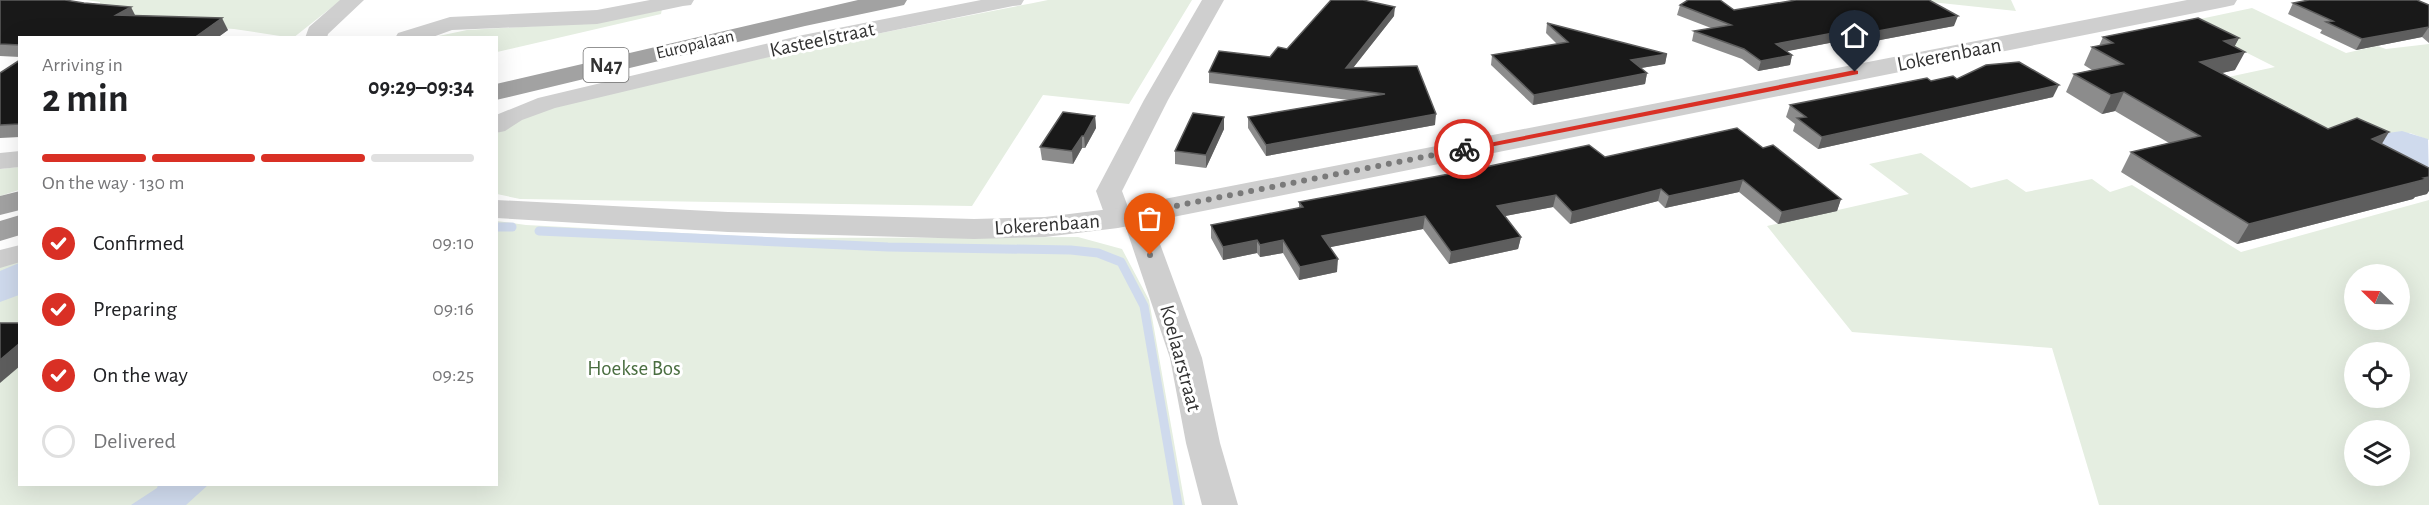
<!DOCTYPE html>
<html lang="en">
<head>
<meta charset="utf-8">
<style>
	body { margin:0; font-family:"Alegreya Sans",sans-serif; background:#f6f6f6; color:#202124; height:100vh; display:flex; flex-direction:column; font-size:22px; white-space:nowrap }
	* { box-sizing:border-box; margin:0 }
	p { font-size:20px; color:#757577 }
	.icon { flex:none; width:33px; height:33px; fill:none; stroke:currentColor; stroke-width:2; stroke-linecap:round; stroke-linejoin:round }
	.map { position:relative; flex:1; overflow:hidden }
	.sheet { position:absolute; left:18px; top:36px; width:480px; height:450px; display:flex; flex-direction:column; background:#fff; border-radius:0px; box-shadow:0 6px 24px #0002 }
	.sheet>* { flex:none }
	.needle { width:39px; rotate:293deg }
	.controls { position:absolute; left:2344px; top:264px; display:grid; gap:12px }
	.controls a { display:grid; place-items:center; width:66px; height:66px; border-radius:50%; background:#fff; box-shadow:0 6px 24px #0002; font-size:30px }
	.pin { position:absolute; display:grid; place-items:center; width:51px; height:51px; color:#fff; margin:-62px -26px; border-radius:50% 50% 50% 0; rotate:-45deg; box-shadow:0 0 6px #0007 }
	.pin .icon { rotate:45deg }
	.courier { position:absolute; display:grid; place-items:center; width:60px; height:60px; margin:-30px; border:4px solid #d93025; border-radius:50%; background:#fff; color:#222; box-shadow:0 2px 8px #0007 }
	.headline em { font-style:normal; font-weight:600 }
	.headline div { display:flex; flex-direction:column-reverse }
	.headline { display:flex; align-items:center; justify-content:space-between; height:102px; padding:0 24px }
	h1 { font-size:39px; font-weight:600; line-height:45px }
	.bar { display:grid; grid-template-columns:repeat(4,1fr); gap:9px 6px; align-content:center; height:72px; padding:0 24px }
	.bar i { height:8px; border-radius:4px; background:#e0e0e0 }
	.bar .on { background:#d93025 }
	.bar p { grid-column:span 4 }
	ol { padding:0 24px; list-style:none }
	li { display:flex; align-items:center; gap:18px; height:66px }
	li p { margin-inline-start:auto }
	li .icon { padding:6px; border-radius:50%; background:#d93025; color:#fff; stroke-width:4 }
	li:last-child { color:#757577 }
	li i { width:33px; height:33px; border:3px solid #e0e0e0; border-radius:50% }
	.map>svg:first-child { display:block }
</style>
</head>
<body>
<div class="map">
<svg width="2429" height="505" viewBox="0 0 2429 505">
	<rect width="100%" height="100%" fill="#fff"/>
	<g fill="#e5eee1" fill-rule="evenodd">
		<polygon points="86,0 341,0 293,38 234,29 176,25 100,9 100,2"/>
		<path d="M1048 0H1192L1129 104 1043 95 972 206 520 199 497 194 496 134C537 104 594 97 642 85 776 52 913 27 1048 0Z"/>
		<polygon points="1912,0 2011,0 2016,11"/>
		<polygon points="2252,8 2346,53 2377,46 2386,49 2429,44 2429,140 2410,133 2381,134 2338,140 2219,79 2275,67 2186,22"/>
		<polygon points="662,9 661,14 497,52 496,38 429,38 467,30 571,24"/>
		<path d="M1921 153 1971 188 2007 179 2026 192 2092 179 2110 192 2132 185 2241 252 2429 200V505H2099L2052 348 1852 332 1767 226 1909 194 1869 164ZM2355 274H2400V320H2355ZM2355 352H2400V398H2355ZM2355 430H2400V476H2355Z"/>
		<polygon points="19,167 19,190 0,196 0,169"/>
		<polygon points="497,221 526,225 781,238 1078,237 1122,249 1149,300 1185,505 0,505 0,265 19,259 20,484 496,484"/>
	</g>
	<g fill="#cfdaed">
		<polygon points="2368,131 2381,134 2402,131 2428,139 2429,179 2405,166"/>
		<polygon points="19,263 19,295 0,302 0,271"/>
		<polygon points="158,485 158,484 208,485 186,505 131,505 157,488"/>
	</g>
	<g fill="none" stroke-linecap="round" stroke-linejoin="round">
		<g stroke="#cfdaed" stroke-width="9">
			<polyline points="496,227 512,227"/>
			<polyline points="539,231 888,247 1071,250 1098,253 1121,262 1144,306 1178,505"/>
		</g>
		<g fill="#cfcfcf" fill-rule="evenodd">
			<polygon points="340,0 364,0 328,34 327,38 305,38 309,27"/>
			<polygon points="650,0 694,0 691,5 683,6 597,24 452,30 430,38 395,38 398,33 450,17 597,10"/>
			<polygon points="981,0 1024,0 1021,5 1013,6 803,49 555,108 522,120 505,131 496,133 496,115 538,98 803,35"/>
			<polygon points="1202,0 1224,0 1168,100 1122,191 1128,207 1135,206 1145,208 1149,214 1202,358 1220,443 1238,505 1202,505 1186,443 1170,358 1125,225 1118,226 1108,224 1096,191 1144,100"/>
			<polygon points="20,151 20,167 0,169 0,153"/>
			<polygon points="20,245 20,262 0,268 0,250"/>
		</g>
		<polygon fill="#cfcfcf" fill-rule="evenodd" points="2187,0 2237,0 2234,5 2225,7 1118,228 1045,237 974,239 728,232 496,218 496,200 728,212 974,219 1045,217 1118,208"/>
		<g fill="#a2a2a2" fill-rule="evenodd">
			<polygon points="858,0 907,0 904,5 895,7 805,26 496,100 496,84"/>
			<polygon points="20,191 20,210 0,215 0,196"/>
			<polygon points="20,215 20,235 0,241 0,221"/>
		</g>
	</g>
	<g fill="#8c8c8c">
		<polygon points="0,0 135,15 228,30 217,38 20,38 20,57 0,56"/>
		<polygon points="2293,3 2429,5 2429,43 2422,37 2356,50 2320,33 2322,30 2288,14"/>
		<polygon points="1680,5 1734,10 1954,26 1859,44 1850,39 1787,51 1792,55 1790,65 1758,71 1742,59 1692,41 1694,31 1711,28 1677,15"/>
		<polygon points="1394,16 1353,68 1435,125 1266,156 1248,128 1248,117 1349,100 1209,83 1209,72 1270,57 1287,49"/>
		<polygon points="1547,23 1667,54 1665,64 1641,68 1647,73 1645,84 1533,105 1491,65 1492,55 1557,44 1546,33"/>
		<polygon points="2103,37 2239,38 2234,47 2235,70 2222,73 2328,129 2382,144 2427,194 2415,197 2413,199 2237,244 2121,172 2131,152 2169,143 2115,111 2102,114 2066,92 2074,74 2092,70 2084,65 2092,47 2099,46"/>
		<polygon points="20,60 20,137 0,138 0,73"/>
		<polygon points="1957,79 2053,97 1818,149 1793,131 1795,124 1786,117 1790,105 1931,81"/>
		<polygon points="1095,116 1096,128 1085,148 1082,148 1073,164 1042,160 1040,147"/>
		<polygon points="1224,117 1224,129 1206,168 1175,164 1175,151"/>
		<polygon points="1763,148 1841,199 1837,211 1778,224 1739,192 1665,208 1658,201 1570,224 1553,207 1505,216 1521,237 1518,249 1449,264 1423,229 1330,247 1337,272 1299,280 1283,253 1260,257 1257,253 1223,260 1211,238 1211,225 1299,208 1299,202 1605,157"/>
	</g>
	<g fill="#5e5e5e">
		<polygon points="131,7 137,19 116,15"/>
		<polygon points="1395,7 1394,16 1345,78 1346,68"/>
		<polygon points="1958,16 1954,26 1859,44 1862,34"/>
		<polygon points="222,18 228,30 217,38 194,38"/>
		<polygon points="2429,27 2422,37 2356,50 2362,39"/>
		<polygon points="1854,29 1850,39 1773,54 1776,44"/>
		<polygon points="2239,38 2230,55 2245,52 2235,70 2191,80 2200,62 2224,41"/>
		<polygon points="1667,54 1665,64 1629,70 1631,60"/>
		<polygon points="1792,55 1790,65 1758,71 1761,61"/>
		<polygon points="1647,73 1645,84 1533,105 1534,95"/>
		<polygon points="2059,85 2053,97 1818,149 1822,137"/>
		<polygon points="2124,92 2115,111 2102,114 2111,95"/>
		<polygon points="1436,114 1435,125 1266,156 1266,145"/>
		<polygon points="1095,116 1096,128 1085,148 1084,136"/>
		<polygon points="1224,117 1224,129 1206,168 1206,155"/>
		<polygon points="2389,132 2377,152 2372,139"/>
		<polygon points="1082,136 1082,148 1073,164 1072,151"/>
		<polygon points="2429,177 2429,191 2427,194 2415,197 2413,199 2237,244 2249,224"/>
		<polygon points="1743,180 1739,192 1665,208 1669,196"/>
		<polygon points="1661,189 1658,201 1570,224 1572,212"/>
		<polygon points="1556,195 1553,207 1495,218 1497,206"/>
		<polygon points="1841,199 1837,211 1778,224 1782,212"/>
		<polygon points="1425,216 1423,229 1321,249 1322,236"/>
		<polygon points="1521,237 1518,249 1449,264 1451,252"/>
		<polygon points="1257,240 1257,253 1223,260 1223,247"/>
		<polygon points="1283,240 1283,253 1260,257 1260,245"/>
		<polygon points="1338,259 1337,272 1299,280 1300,267"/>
		<polygon points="20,343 20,366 0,383 0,360"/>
	</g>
	<g fill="#191919" stroke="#5e5e5e" stroke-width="1.5">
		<polygon points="0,0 65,0 84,3 131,7 116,15 222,18 194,38 20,38 20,45 0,44"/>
		<polygon points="1331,0 1363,0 1395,7 1346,68 1417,66 1436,114 1266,145 1248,117 1385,94 1209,72 1219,51 1270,57 1278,47 1287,49"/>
		<polygon points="1688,0 1720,0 1734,10 1796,0 1929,0 1958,16 1862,34 1854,29 1776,44 1792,55 1761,61 1744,49 1694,31 1731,25 1680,5"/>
		<polygon points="2309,0 2417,0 2429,5 2429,27 2362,39 2326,22 2333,21 2293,3"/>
		<polygon points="2198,18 2239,38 2224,41 2245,52 2200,62 2328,129 2357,118 2389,132 2372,139 2429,168 2429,177 2424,178 2427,179 2249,224 2131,152 2200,136 2124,92 2111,95 2074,74 2123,64 2092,47 2113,43 2103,37"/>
		<polygon points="1547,23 1667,54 1631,60 1647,73 1534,95 1492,55 1568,42"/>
		<polygon points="20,60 20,124 0,125 0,73"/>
		<polygon points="2019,62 2059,85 1822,137 1797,118 1806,117 1790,105 1927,78 1931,81 1953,76 1957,79 1986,65"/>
		<polygon points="1063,112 1095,116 1084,136 1082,136 1072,151 1040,147"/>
		<polygon points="1193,113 1224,117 1206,155 1175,151"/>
		<polygon points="1737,128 1763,148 1773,145 1841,199 1782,212 1743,180 1669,196 1661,189 1572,212 1556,195 1497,206 1521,237 1451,252 1425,216 1322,236 1338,259 1300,267 1283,240 1260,245 1257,240 1223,247 1211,225 1303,207 1299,202 1476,169 1589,145 1605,157"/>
		<polygon points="0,323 20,323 20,343 0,360"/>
	</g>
	<polygon fill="#d93025" points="1855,70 1858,71 1858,74 1464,152 1459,149"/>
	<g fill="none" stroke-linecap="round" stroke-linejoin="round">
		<polyline stroke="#7a7a7a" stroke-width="6" stroke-dasharray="0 10.8" points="1150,255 1135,214 1464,149"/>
	</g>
	<g text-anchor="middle" stroke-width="6" stroke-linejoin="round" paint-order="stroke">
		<g font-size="18" fill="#323232" stroke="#fff">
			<text transform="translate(695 44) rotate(-13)" y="6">Europalaan</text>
		</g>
		<rect fill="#fff" stroke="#707070" stroke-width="1.5" x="583.5" y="48" width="45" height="34" rx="4.5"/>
		<g font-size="20" font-weight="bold" fill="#323232">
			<text x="606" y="72">N47</text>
		</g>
		<g font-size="21" fill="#323232" stroke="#fff">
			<text transform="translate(822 39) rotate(-12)" y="7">Kasteelstraat</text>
			<text transform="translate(1949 54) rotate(-11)" y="7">Lokerenbaan</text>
			<text transform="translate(1047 224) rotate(-4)" y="7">Lokerenbaan</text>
			<text transform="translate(1181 358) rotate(75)" y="7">Koelaarstraat</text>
		</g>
		<g font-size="21" fill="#4a6e40" stroke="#fff">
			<text x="634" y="375">Hoekse Bos</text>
		</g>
	</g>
</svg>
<div class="controls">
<a><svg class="needle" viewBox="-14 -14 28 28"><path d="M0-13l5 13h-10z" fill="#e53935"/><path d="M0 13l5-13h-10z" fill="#757577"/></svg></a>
<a><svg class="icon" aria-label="locate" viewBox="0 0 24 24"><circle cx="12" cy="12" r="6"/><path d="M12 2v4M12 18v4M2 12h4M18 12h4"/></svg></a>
<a><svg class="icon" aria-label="layers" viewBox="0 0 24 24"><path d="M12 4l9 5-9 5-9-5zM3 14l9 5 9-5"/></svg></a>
</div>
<div class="pin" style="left:1150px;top:255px;background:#ea580c"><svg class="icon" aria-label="bag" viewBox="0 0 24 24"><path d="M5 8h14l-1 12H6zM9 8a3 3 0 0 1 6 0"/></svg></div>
<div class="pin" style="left:1855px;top:72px;background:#1f2937"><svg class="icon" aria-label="home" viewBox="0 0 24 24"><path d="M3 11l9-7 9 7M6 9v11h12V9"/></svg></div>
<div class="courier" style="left:1464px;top:149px"><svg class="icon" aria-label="bike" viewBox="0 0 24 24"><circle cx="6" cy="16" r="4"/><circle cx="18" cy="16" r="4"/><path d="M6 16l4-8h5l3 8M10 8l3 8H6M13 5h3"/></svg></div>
<section class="sheet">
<div class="headline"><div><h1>2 min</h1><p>Arriving in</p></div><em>09:29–09:34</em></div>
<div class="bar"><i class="on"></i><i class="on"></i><i class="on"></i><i></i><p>On the way · 130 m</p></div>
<ol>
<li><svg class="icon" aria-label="check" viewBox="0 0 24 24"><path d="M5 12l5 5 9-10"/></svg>Confirmed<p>09:10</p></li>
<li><svg class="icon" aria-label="check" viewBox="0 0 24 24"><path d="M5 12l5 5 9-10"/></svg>Preparing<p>09:16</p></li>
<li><svg class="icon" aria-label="check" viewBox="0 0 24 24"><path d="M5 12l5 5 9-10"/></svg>On the way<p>09:25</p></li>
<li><i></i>Delivered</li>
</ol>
</section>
</div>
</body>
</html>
